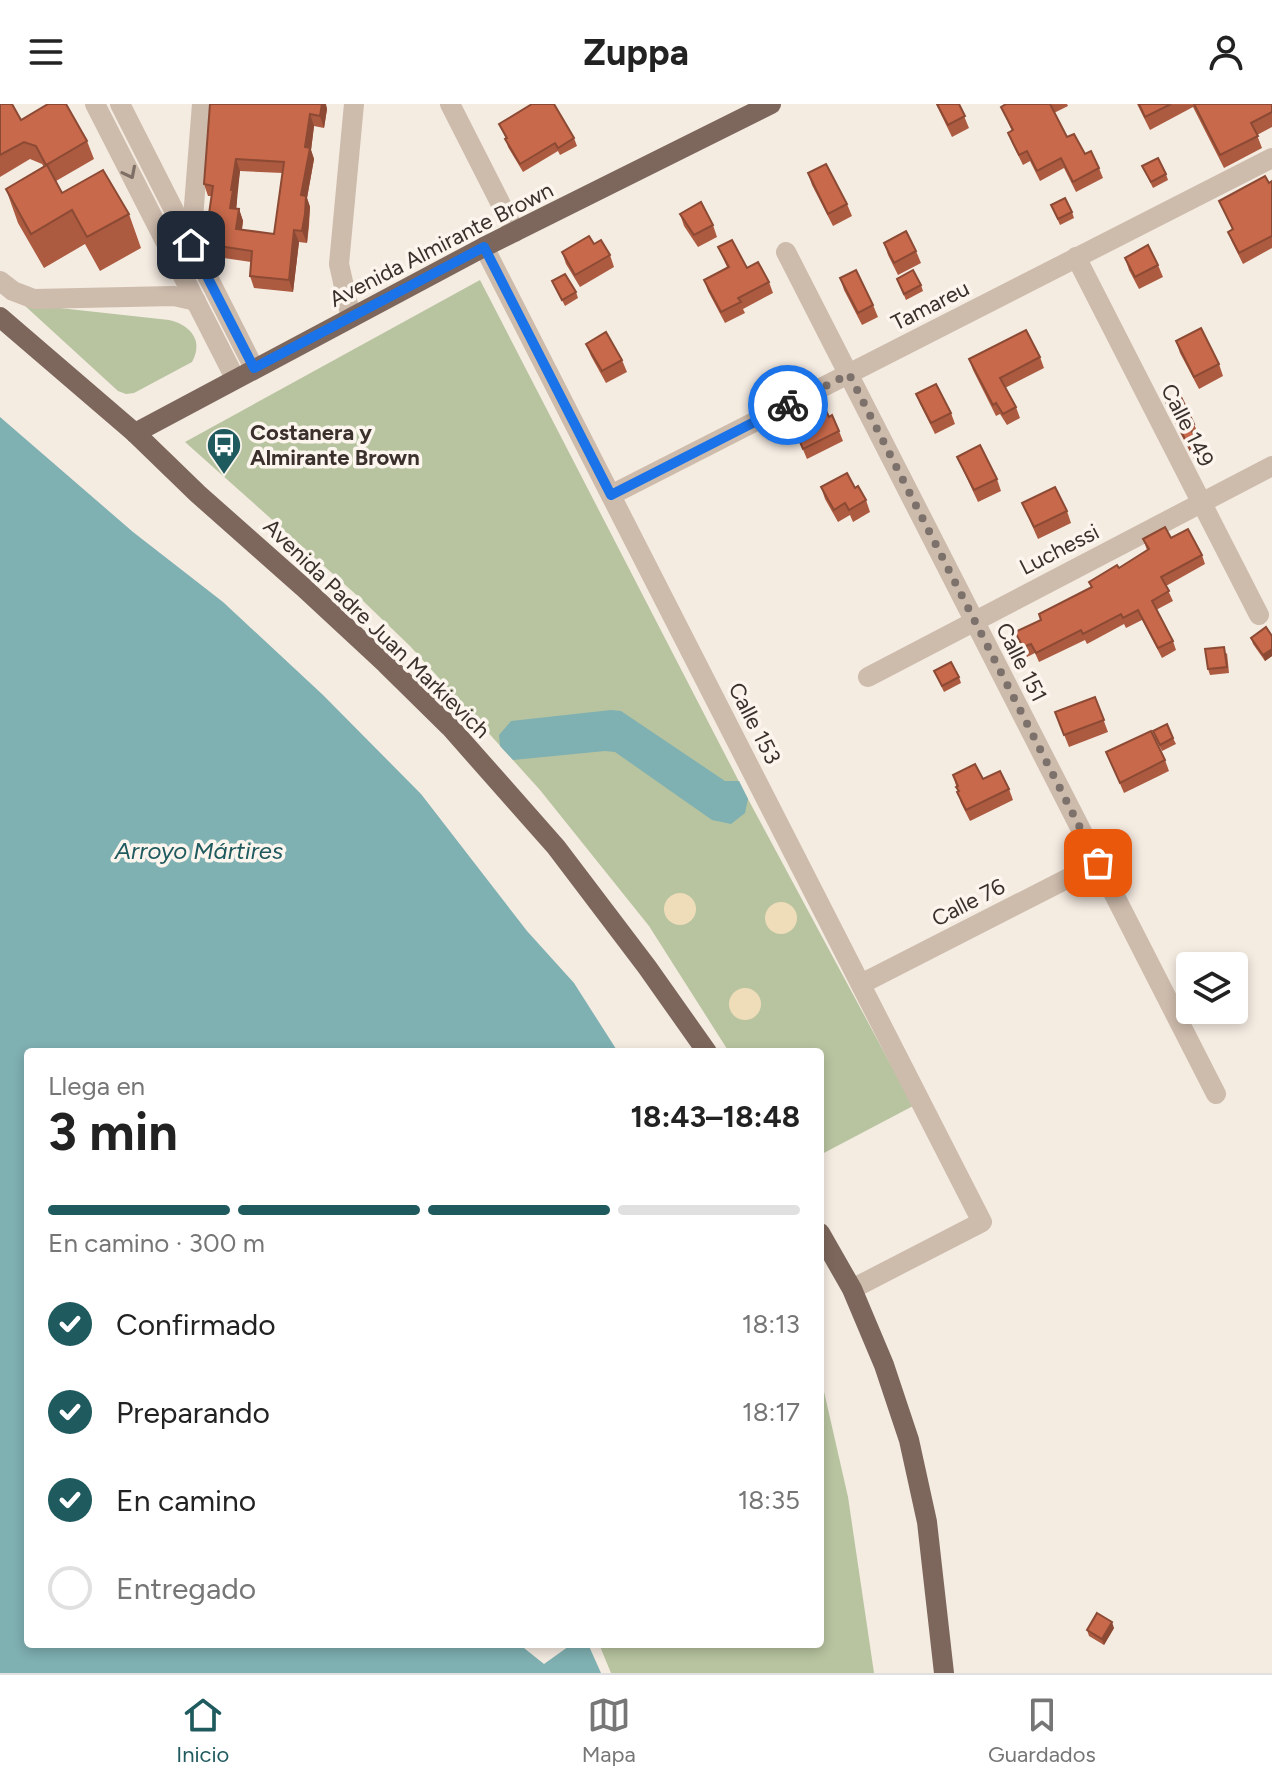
<!DOCTYPE html>
<html lang="es">
<head>
<meta charset="utf-8">
<style>
	body { margin:0; font-family:Figtree,sans-serif; background:#f6f6f6; color:#222; height:100vh; display:flex; flex-direction:column; font-size:30px; white-space:nowrap }
	* { box-sizing:border-box; margin:0 }
	p { font-size:26px; color:#767676 }
	.icon { flex:none; width:44px; height:44px; fill:none; stroke:currentColor; stroke-width:2; stroke-linecap:round; stroke-linejoin:round }
	.map { position:relative; flex:1; overflow:hidden }
	.sheet { position:absolute; left:24px; top:944px; width:800px; height:600px; display:flex; flex-direction:column; background:#fff; border-radius:8px; box-shadow:0 4px 12px #0003 }
	.sheet>* { flex:none }
	.controls { position:absolute; left:1176px; top:848px; display:grid; gap:16px }
	.controls a { display:grid; place-items:center; width:72px; height:72px; border-radius:8px; background:#fff; box-shadow:0 4px 12px #0003; font-size:40px }
	.pin { position:absolute; display:grid; place-items:center; width:68px; height:68px; color:#fff; margin:-34px; border-radius:16px; box-shadow:0 4px 12px #0006 }
	.courier { position:absolute; display:grid; place-items:center; width:80px; height:80px; margin:-40px; border:6px solid #1a73e8; border-radius:50%; background:#fff; color:#222; box-shadow:0 2px 10px #0007 }
	.overview em { font-style:normal; font-weight:700 }
	.overview div { display:flex; flex-direction:column-reverse }
	.overview { display:flex; align-items:center; justify-content:space-between; height:136px; padding:0 24px }
	h1 { font-size:52px; font-weight:700; line-height:60px }
	.bar { display:grid; grid-template-columns:repeat(4,1fr); gap:12px 8px; align-content:center; height:96px; padding:0 24px }
	.bar i { height:10px; border-radius:6px; background:#e0e0e0 }
	.bar .selected { background:#1f5a5e }
	.bar p { grid-column:span 4 }
	ol { padding:0 24px; list-style:none }
	li { display:flex; align-items:center; gap:24px; height:88px }
	li p { margin-inline-start:auto }
	li .icon { padding:8px; border-radius:50%; background:#1f5a5e; color:#fff; stroke-width:4 }
	li:last-child { color:#767676 }
	li i { width:44px; height:44px; border:4px solid #e0e0e0; border-radius:50% }
	header { display:flex; justify-content:space-between; align-items:center; height:104px; padding:0 24px; background:#fff; font-size:36px; font-weight:700 }
	.dock { display:flex; justify-content:space-around; align-items:center; height:112px; border-top:2px solid #e0e0e0; background:#fff; font-size:22px; color:#767676 }
	.dock a { display:grid; justify-items:center; gap:4px }
	.dock .selected { color:#1f5a5e }
	.map>svg:first-child { display:block }
</style>
</head>
<body>
<header><svg class="icon" aria-label="menu" viewBox="0 0 24 24"><path d="M4 6h16M4 12h16M4 18h16"/></svg>Zuppa<svg class="icon" aria-label="person" viewBox="0 0 24 24"><circle cx="12" cy="8" r="4"/><path d="M4 21q1-7 8-7t8 7"/></svg></header>
<div class="map">
<svg width="1272" height="1569" viewBox="0 0 1272 1569">
	<rect width="100%" height="100%" fill="#f4ebe1"/>
	<g fill="#b8c4a0">
		<polygon points="480,176 748,695 913,1002 820,1051 820,948 729,948 649,822 540,686 410,542 361,495 185,338"/>
		<path d="M23 200 169 216C190 221 204 236 192 258L134 289 126 290 118 287Z"/>
		<polygon points="820,1270 848,1393 874,1569 611,1569 599,1540 820,1540"/>
	</g>
	<g fill="#efdcb8">
		<circle cx="680" cy="805" r="16"/>
		<circle cx="781" cy="814" r="16"/>
		<circle cx="745" cy="900" r="16"/>
	</g>
	<g fill="#7fb0b2">
		<polygon points="0,313 133,428 223,498 323,591 421,690 527,827 574,879 618,948 582,946 547,948 28,948 28,1540 519,1540 544,1560 572,1540 588,1540 601,1569 0,1569"/>
		<polygon points="611,606 621,607 725,677 739,677 748,695 745,709 731,720 712,716 615,648 605,647 513,656 500,642 499,631 511,617"/>
	</g>
	<g fill="none" stroke-linecap="round" stroke-linejoin="round">
		<g stroke="#cdbbac" stroke-width="20">
			<polyline points="95,0 235,274"/>
			<polyline points="120,0 254,264"/>
			<polyline points="450,0 515,128"/>
			<polyline points="191,140 202,0"/>
			<polyline points="484,143 982,1118 852,1185"/>
			<polyline points="786,148 1216,990"/>
			<polyline points="1076,153 1259,511"/>
			<polyline points="0,177 13,187 34,195 174,192 196,197"/>
			<polyline points="351,214 339,160 354,0"/>
			<polyline points="611,391 1272,54"/>
			<polyline points="868,573 1272,362"/>
			<polyline points="861,880 1098,759"/>
		</g>
		<g stroke="#7d675c" stroke-width="20">
			<polyline points="0,213 135,329 198,390 303,483 386,560 450,623 556,743 647,863 707,948"/>
			<polyline points="135,329 484,143 771,0"/>
			<polyline points="820,1129 852,1185 884,1261 909,1336 927,1418 944,1569"/>
		</g>
	</g>
	<g fill="#ac5a40" fill-rule="evenodd">
		<polygon points="0,0 21,16 87,37 94,55 56,77 62,89 129,110 141,144 100,167 85,140 44,164 18,119 6,85 44,63 42,60 30,55 0,73"/>
		<path d="M210 0 326 2 327 5 324 24 314 22 311 46 314 55 307 94 310 103 309 122 307 139 299 138 293 188 254 184 250 172 251 158 217 153 212 141 214 129H212L208 117 212 92H208L204 80ZM240 67 283 69 274 130 242 126 243 117 239 105H236L237 98 236 94Z"/>
		<polygon points="936,0 959,0 969,24 952,33"/>
		<polygon points="1006,0 1067,0 1068,2 1054,9 1067,33 1099,64 1103,74 1076,88 1064,64 1040,77 1030,57 1023,61 1012,39 1008,29 1012,27 1001,3"/>
		<polygon points="1137,0 1272,0 1272,23 1257,31 1262,44 1224,64 1193,3 1150,26"/>
		<polygon points="499,20 574,34 577,42 560,51 558,47 523,68 508,43 506,35"/>
		<polygon points="1142,62 1166,70 1168,76 1153,84"/>
		<polygon points="808,69 847,100 852,112 833,122 812,81"/>
		<polygon points="1272,77 1272,144 1243,160 1232,138 1228,128 1232,125 1219,97"/>
		<polygon points="1051,101 1072,108 1074,114 1060,121"/>
		<polygon points="680,110 713,121 717,133 698,143 684,122"/>
		<polygon points="884,139 916,147 921,159 898,171 888,151"/>
		<polygon points="594,140 610,151 614,163 580,183 566,160 562,148"/>
		<polygon points="718,143 769,178 773,189 743,205 745,209 725,219 708,187 704,176 727,163"/>
		<polygon points="1125,154 1158,161 1163,173 1139,185 1129,166"/>
		<polygon points="840,174 873,201 878,213 862,221 844,186"/>
		<polygon points="897,175 921,181 923,187 906,196"/>
		<polygon points="552,177 576,188 578,194 565,202"/>
		<polygon points="1176,237 1219,260 1223,272 1199,285 1180,249"/>
		<polygon points="586,240 622,256 627,268 606,279 591,252"/>
		<polygon points="1040,253 1044,264 1005,284 1016,303 1020,314 1007,321 1000,310 996,312 973,266 969,255"/>
		<polygon points="916,290 951,309 955,320 935,330 920,300"/>
		<polygon points="1166,298 1194,320 1198,330 1194,332 1203,353 1195,357 1170,309"/>
		<polygon points="799,310 829,313 839,327 843,337 807,355 796,329 805,324"/>
		<polygon points="957,353 997,375 1001,387 978,398"/>
		<polygon points="821,383 866,396 870,408 853,418 850,411 838,418 825,395"/>
		<polygon points="1022,399 1067,407 1071,419 1038,435"/>
		<polygon points="1171,434 1202,451 1205,460 1166,482 1173,497 1156,506 1173,537 1176,546 1162,554 1142,516 1126,524 1124,520 1087,540 1085,536 1039,558 1035,549 1027,553 1015,528 1041,516 1039,510 1091,483 1089,478 1119,464 1147,446 1143,435"/>
		<polygon points="1272,532 1272,552 1265,557 1253,540 1251,534"/>
		<polygon points="1227,549 1229,569 1210,571 1208,565"/>
		<polygon points="934,567 959,573 961,579 944,588"/>
		<polygon points="1095,593 1108,628 1069,643 1055,608"/>
		<polygon points="1155,633 1173,634 1176,640 1162,647"/>
		<polygon points="1106,648 1165,656 1169,667 1124,689"/>
		<polygon points="953,671 983,675 1009,685 1013,696 970,717 961,699"/>
		<polygon points="1114,1524 1104,1541 1089,1532 1087,1526"/>
	</g>
	<g fill="#8c4a34">
		<polygon points="322,0 326,0 327,5 324,24 320,12"/>
		<polygon points="310,10 314,22 311,46 314,55 307,94 310,103 307,139 302,127 301,91 305,43"/>
		<polygon points="236,55 240,67 235,116 230,104 231,86"/>
		<polygon points="239,105 243,117 240,136 236,125"/>
		<polygon points="294,126 299,138 293,188 289,176"/>
		<polygon points="1272,545 1272,552 1265,557 1263,551"/>
		<polygon points="1112,1518 1114,1524 1104,1541 1102,1535"/>
	</g>
	<g fill="#c8694b" stroke="#8c4a34" stroke-width="2" fill-rule="evenodd">
		<polygon points="0,0 12,0 21,16 48,0 66,0 87,37 46,61 36,42 24,38 0,51"/>
		<path d="M210 0H322L320 12 310 10 305 43 310 44 301 91 306 92 305 110 302 127 294 126 289 176 250 172 252 147 212 141 216 118 208 117 213 82 204 80ZM236 55 284 58 274 130 236 125 239 105 230 104 233 86H231Z"/>
		<polygon points="532,0 554,0 574,34 558,44 555,39 520,60 505,35 507,34 499,20"/>
		<polygon points="937,0 959,0 965,12 948,21"/>
		<polygon points="1006,0 1050,0 1067,33 1074,30 1085,50 1091,47 1099,64 1073,78 1061,54 1037,67 1027,47 1019,51 1008,29 1013,26 1001,3"/>
		<polygon points="1139,0 1171,0 1145,13"/>
		<polygon points="1194,0 1272,0 1272,8 1251,19 1258,32 1220,51"/>
		<polygon points="1158,54 1166,70 1151,78 1142,62"/>
		<polygon points="826,60 847,100 828,110 808,69"/>
		<polygon points="47,61 62,89 103,66 129,110 87,133 72,106 31,130 6,85"/>
		<polygon points="1265,72 1269,79 1272,77 1272,132 1239,149 1228,128 1233,125 1219,97"/>
		<polygon points="1065,94 1072,108 1058,115 1051,101"/>
		<polygon points="701,98 713,121 694,131 680,110"/>
		<polygon points="906,127 916,147 894,159 884,139"/>
		<polygon points="589,132 594,140 601,136 610,151 575,171 562,148"/>
		<polygon points="732,136 747,164 758,158 769,178 738,194 741,198 721,208 704,176 729,163 718,143"/>
		<polygon points="1148,141 1158,161 1135,173 1125,154"/>
		<polygon points="856,166 873,201 858,209 840,174"/>
		<polygon points="913,166 921,181 904,190 897,175"/>
		<polygon points="565,170 576,188 562,196 552,177"/>
		<polygon points="1201,224 1219,260 1194,273 1176,237"/>
		<polygon points="1026,226 1040,253 1000,274 1016,303 1003,310 996,299 993,301 969,255"/>
		<polygon points="606,228 622,256 602,267 586,240"/>
		<polygon points="936,280 951,309 931,319 916,290"/>
		<polygon points="1180,291 1194,320 1189,322 1200,342 1191,347 1166,298"/>
		<polygon points="822,298 829,313 832,311 839,327 803,345 796,329 806,324 799,310"/>
		<polygon points="980,341 997,375 974,386 957,353"/>
		<polygon points="847,369 855,384 858,382 866,396 849,406 845,399 834,406 821,383"/>
		<polygon points="1055,383 1067,407 1034,423 1022,399"/>
		<polygon points="1165,423 1171,434 1188,425 1202,451 1161,473 1169,487 1152,497 1173,537 1158,544 1138,506 1123,514 1121,510 1083,530 1081,526 1036,549 1031,540 1023,543 1015,528 1041,516 1039,510 1092,483 1089,478 1117,461 1119,464 1149,445 1143,435"/>
		<polygon points="1266,523 1272,532 1272,545 1263,551 1251,534"/>
		<polygon points="1224,543 1227,563 1208,565 1205,545"/>
		<polygon points="951,558 959,573 942,582 934,567"/>
		<polygon points="1095,593 1104,616 1064,631 1055,608"/>
		<polygon points="1167,620 1173,634 1160,641 1153,627"/>
		<polygon points="1151,627 1165,656 1120,679 1106,648"/>
		<polygon points="975,660 983,675 1000,667 1009,685 966,706 957,688 959,687 956,683 958,682 953,671"/>
		<polygon points="1097,1509 1112,1518 1102,1535 1087,1526"/>
	</g>
	<defs><path id="oneway-chevron" d="M-2-3.5L2.5 0L-2 3.5" fill="none" stroke-width="1.6" stroke-linecap="round" stroke-linejoin="round" transform="scale(2)"/></defs>
	<use stroke="#7d6f65" href="#oneway-chevron" transform="translate(130 69) rotate(63)"/>
	<g fill="none" stroke-linecap="round" stroke-linejoin="round">
		<polyline stroke="#7c716b" stroke-width="8" stroke-dasharray="0 14.4" points="788,301 849,270 1098,759"/>
		<polyline stroke="#1a73e8" stroke-width="10" points="191,141 254,264 484,143 611,391 788,301"/>
	</g>
	<defs>
		<g id="bus-pin" transform="scale(1.8)"><path d="M0 17L-7.5 6A9.5 9.5 0 1 1 7.5 6Z" fill="#1f5a5e" stroke="#fbf5ee"/><path d="M-5-6H5V4H4V6H2V4H-2V6H-4V4H-5ZM-3.5-4V0h7V-4ZM-3.5 1.2v1.5H-2V1.2ZM2 1.2v1.5H3.5V1.2Z" fill="#fff"/></g>
	</defs>
	<g fill-rule="evenodd">
		<use href="#bus-pin" x="224" y="341"/>
	</g>
	<g text-anchor="middle" stroke-width="7" stroke-linejoin="round" paint-order="stroke">
		<g font-size="22" fill="#3b302b" stroke="#fbf5ee">
			<text transform="translate(441 140) rotate(-27)" y="8">Avenida Almirante Brown</text>
			<text transform="translate(930 201) rotate(-27)" y="8">Tamareu</text>
			<text transform="translate(1188 321) rotate(63)" y="8">Calle 149</text>
			<text transform="translate(1059 445) rotate(-27)" y="8">Luchessi</text>
			<text transform="translate(377 524) rotate(44)" y="8">Avenida Padre Juan Markievich</text>
			<text transform="translate(1022 558) rotate(63)" y="8">Calle 151</text>
			<text transform="translate(755 619) rotate(63)" y="8">Calle 153</text>
			<text transform="translate(968 798) rotate(-27)" y="8">Calle 76</text>
		</g>
		<g font-size="22" font-weight="bold" fill="#3b302b" stroke="#fbf5ee" text-anchor="start">
			<text x="250" y="336">Costanera y<tspan x="250" dy="25">Almirante Brown</tspan></text>
		</g>
		<g font-size="24" font-style="italic" fill="#1f5a5e" stroke="#fbf5ee">
			<text x="199" y="755">Arroyo Mártires</text>
		</g>
	</g>
</svg>
<div class="controls">
<a><svg class="icon" aria-label="layers" viewBox="0 0 24 24"><path d="M12 4l9 5-9 5-9-5zM3 14l9 5 9-5"/></svg></a>
</div>
<div class="pin" style="left:1098px;top:759px;background:#ea580c"><svg class="icon" aria-label="bag" viewBox="0 0 24 24"><path d="M5 8h14l-1 12H6zM9 8a3 3 0 0 1 6 0"/></svg></div>
<div class="pin" style="left:191px;top:141px;background:#1f2937"><svg class="icon" aria-label="home" viewBox="0 0 24 24"><path d="M3 11l9-7 9 7M6 9v11h12V9"/></svg></div>
<div class="courier" style="left:788px;top:301px"><svg class="icon" aria-label="bike" viewBox="0 0 24 24"><circle cx="6" cy="16" r="4"/><circle cx="18" cy="16" r="4"/><path d="M6 16l4-8h5l3 8M10 8l3 8H6M13 5h3"/></svg></div>
<section class="sheet">
<div class="overview"><div><h1>3 min</h1><p>Llega en</p></div><em>18:43–18:48</em></div>
<div class="bar"><i class="selected"></i><i class="selected"></i><i class="selected"></i><i></i><p>En camino · 300 m</p></div>
<ol>
<li><svg class="icon" aria-label="check" viewBox="0 0 24 24"><path d="M5 12l5 5 9-10"/></svg>Confirmado<p>18:13</p></li>
<li><svg class="icon" aria-label="check" viewBox="0 0 24 24"><path d="M5 12l5 5 9-10"/></svg>Preparando<p>18:17</p></li>
<li><svg class="icon" aria-label="check" viewBox="0 0 24 24"><path d="M5 12l5 5 9-10"/></svg>En camino<p>18:35</p></li>
<li><i></i>Entregado</li>
</ol>
</section>
</div>
<nav class="dock">
<a class="selected"><svg class="icon" aria-label="home" viewBox="0 0 24 24"><path d="M3 11l9-7 9 7M6 9v11h12V9"/></svg>Inicio</a>
<a><svg class="icon" aria-label="map" viewBox="0 0 24 24"><path d="M3 6l6-2 6 2 6-2v14l-6 2-6-2-6 2zM9 4v14M15 6v14"/></svg>Mapa</a>
<a><svg class="icon" aria-label="saved" viewBox="0 0 24 24"><path d="M7 4h10v16l-5-4-5 4z"/></svg>Guardados</a>
</nav>
</body>
</html>
